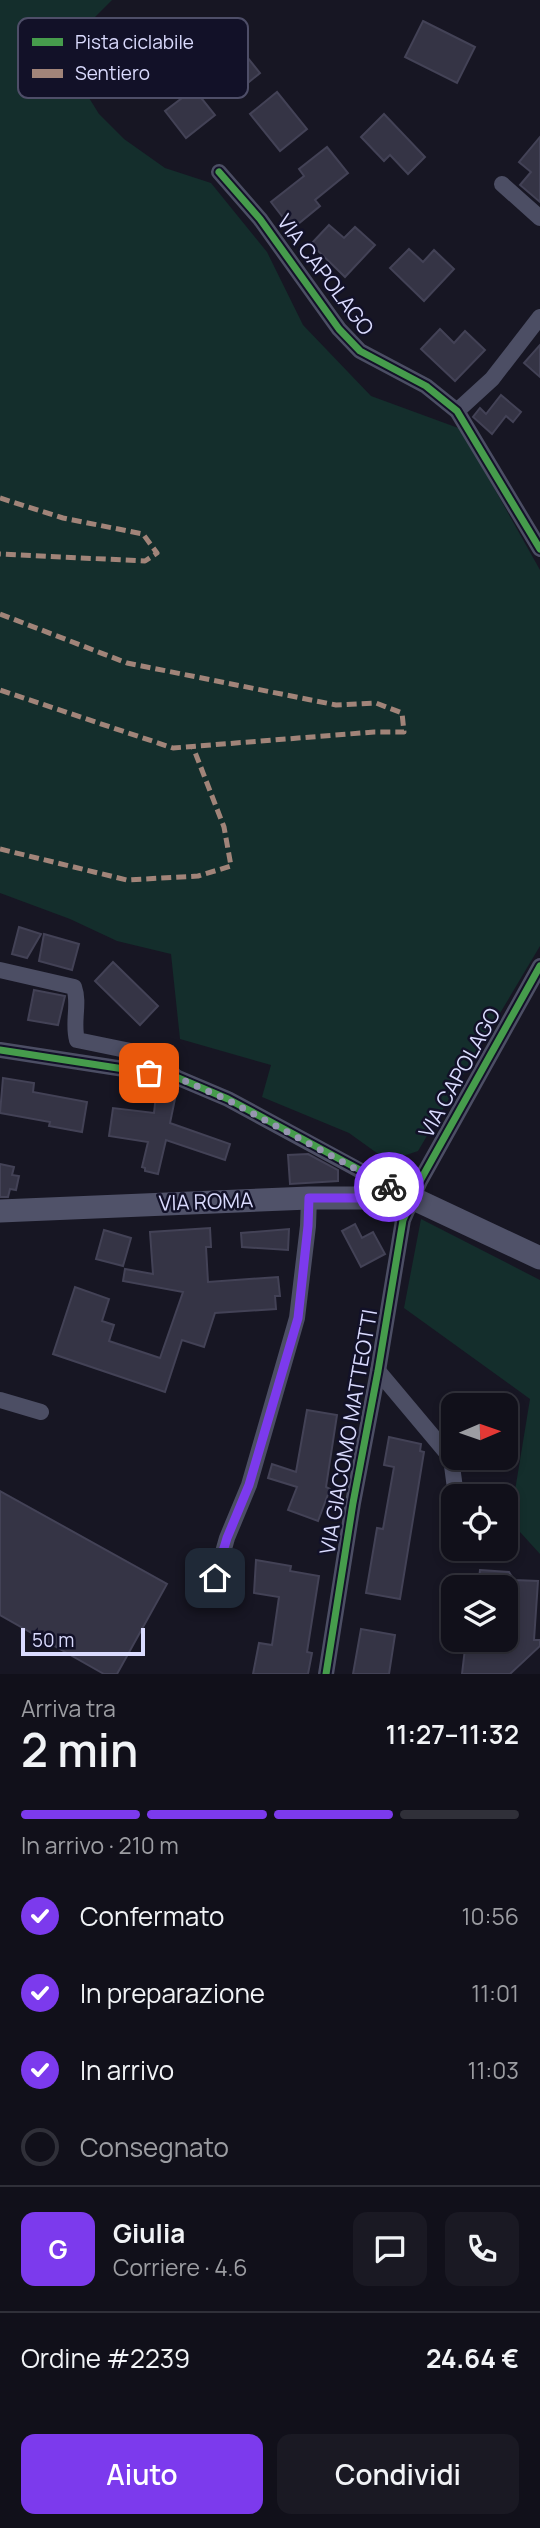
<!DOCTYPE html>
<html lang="it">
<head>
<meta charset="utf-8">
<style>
	body { margin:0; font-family:Manrope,sans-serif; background:#1a1923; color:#f1f3f6; height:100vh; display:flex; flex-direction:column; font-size:26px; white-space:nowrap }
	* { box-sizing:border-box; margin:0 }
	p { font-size:23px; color:#9c9da2 }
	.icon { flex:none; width:38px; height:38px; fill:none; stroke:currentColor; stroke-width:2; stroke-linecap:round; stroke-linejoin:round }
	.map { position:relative; height:1674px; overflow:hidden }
	.panel { display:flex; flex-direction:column; background:#11101a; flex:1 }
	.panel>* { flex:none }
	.needle { width:46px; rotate:88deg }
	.controls { position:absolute; left:441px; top:1393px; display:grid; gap:14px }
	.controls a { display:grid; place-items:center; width:77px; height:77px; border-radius:14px; background:#11101a; box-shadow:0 4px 10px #0003,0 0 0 2px #303039; font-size:35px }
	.scale { position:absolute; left:21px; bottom:18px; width:124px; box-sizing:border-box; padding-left:7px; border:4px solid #dadbfe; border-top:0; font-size:19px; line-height:24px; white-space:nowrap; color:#dadbfe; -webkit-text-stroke:5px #121128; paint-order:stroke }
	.pin { position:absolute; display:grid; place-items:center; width:60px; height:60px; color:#fff; margin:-30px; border-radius:14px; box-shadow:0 4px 10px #0006 }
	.courier { position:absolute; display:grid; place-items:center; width:70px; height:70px; margin:-35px; border:5px solid #7c3aed; border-radius:50%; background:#fff; color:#222; box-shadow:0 2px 9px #0007 }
	.headline em { font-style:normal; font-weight:600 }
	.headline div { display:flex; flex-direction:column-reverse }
	.headline { display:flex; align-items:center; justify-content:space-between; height:119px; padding:0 21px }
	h1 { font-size:46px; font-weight:600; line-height:52px }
	.bar { display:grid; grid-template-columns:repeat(4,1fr); gap:10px 7px; align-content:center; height:84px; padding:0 21px }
	.bar i { height:9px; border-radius:5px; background:#303039 }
	.bar .on { background:#7c3aed }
	.bar p { grid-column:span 4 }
	.line { display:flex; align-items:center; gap:18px; padding:0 21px; border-top:2px solid #303039 }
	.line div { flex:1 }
	.round { display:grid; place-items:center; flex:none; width:74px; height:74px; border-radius:14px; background:#1a1923 }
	ol { padding:0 21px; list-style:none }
	li { display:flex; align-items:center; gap:21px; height:77px }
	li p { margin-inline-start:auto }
	li .icon { padding:7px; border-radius:50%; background:#7c3aed; color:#fff; stroke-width:4 }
	li:last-child { color:#9c9da2 }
	li i { width:38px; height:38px; border:4px solid #303039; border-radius:50% }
	.action { display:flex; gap:14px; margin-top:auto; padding:14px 21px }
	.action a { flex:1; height:80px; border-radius:14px; background:#7c3aed; color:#fff; font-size:28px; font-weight:600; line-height:80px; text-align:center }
	.action a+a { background:#1a1923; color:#f1f3f6 }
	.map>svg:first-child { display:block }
</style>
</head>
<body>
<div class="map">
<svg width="540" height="1674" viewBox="0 0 540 1674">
	<rect width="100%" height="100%" fill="#171623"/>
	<g fill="#142e2c">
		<polygon points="0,0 112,0 85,27 73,53 81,85 99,114 124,139 165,168 211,183 267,252 303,325 371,396 461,429 540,570 540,946 418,1151 388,1161 349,1133 262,1097 271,1065 180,1039 171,954 117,941 70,919 0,893"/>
		<polygon points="421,1219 540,1280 540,1554 510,1521 530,1399 404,1308"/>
	</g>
	<g fill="#353445" stroke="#434256" stroke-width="2">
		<polygon points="423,21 475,47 457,83 405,57"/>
		<polygon points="239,47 260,73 232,96 211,69"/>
		<polygon points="194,89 215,115 186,138 165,111"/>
		<polygon points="277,92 307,129 280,151 250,114"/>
		<polygon points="384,114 425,157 408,174 390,155 384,161 361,137"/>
		<polygon points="540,137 540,202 520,185 531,172 519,162"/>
		<polygon points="327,147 348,173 315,200 320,206 292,229 271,202 304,176 299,169"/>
		<polygon points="329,225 344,238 355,227 375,245 345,277 311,244"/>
		<polygon points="409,249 423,262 434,250 454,269 424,301 390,268"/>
		<polygon points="440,329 454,343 465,331 485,350 455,381 421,349"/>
		<polygon points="540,345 540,377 524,363"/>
		<polygon points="501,395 521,412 513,422 506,416 492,434 473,417 480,408 486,414"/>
		<polygon points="19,927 41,934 27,958 12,954"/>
		<polygon points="44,934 79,944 72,970 39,961"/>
		<polygon points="113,962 158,1006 140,1025 95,981"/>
		<polygon points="34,990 65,996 58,1025 28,1020"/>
		<polygon points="3,1078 34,1083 33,1092 87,1102 82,1132 49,1126 50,1122 0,1113"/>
		<polygon points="157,1086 177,1089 170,1123 230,1144 225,1160 166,1140 158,1174 145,1171 145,1168 142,1167 148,1142 109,1136 113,1108 154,1113"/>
		<polygon points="308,1154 338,1170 338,1181 290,1184 288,1155"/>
		<polygon points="0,1164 14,1167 12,1175 19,1176 16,1190 10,1189 8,1197 0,1197"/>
		<polygon points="355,1224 362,1238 373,1232 385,1254 361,1267 342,1231"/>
		<polygon points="210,1228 211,1247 206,1247 208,1282 278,1277 280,1296 275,1296 276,1309 215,1313 204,1347 182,1340 165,1392 53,1354 75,1287 109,1299 102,1321 114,1325 109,1341 160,1358 183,1292 123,1281 125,1269 153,1274 150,1232"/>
		<polygon points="289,1229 288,1250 242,1247 241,1233"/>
		<polygon points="104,1230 131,1238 123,1266 96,1259"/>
		<polygon points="307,1410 337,1415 326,1487 330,1489 318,1521 288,1510 297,1487 268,1478 272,1464 296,1472"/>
		<polygon points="389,1437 421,1444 420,1451 424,1452 400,1599 366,1593 377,1528 383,1529 394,1467 384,1465"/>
		<polygon points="0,1491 167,1584 117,1674 104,1674 0,1615"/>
		<polygon points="256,1560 291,1566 290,1571 319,1576 307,1652 312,1653 308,1674 253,1674 259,1643 272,1645 279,1597 254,1593"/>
		<polygon points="480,1570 509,1572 514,1580 538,1581 534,1640 540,1640 540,1646 510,1674 462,1674 466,1640 506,1640 506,1587 478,1587"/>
		<polygon points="361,1629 395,1635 389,1674 353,1674"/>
	</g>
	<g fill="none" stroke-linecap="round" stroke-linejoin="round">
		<g stroke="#4c4e64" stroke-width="16">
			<polyline points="219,172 260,219 339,329 360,351 426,386 457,411 540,549"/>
			<polyline points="502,184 540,218"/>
			<polyline points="457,411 492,379 540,317"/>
			<path d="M0 970 74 987C80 1004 72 1022 77 1040L150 1055 174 1075"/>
			<polyline points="0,1050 176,1077 228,1099 407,1196"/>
			<polyline points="378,1371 451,1458 456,1496"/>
			<polyline points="0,1400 41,1412"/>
			<polyline points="210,1598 227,1538 249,1485 297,1318 308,1226 309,1198"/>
			<polyline points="326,1674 353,1503 378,1371 403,1220 420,1181 540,966"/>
		</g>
		<polyline stroke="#505269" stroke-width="23" points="0,1211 309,1198 412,1198 540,1258"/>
		<g stroke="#a18479" stroke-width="5" stroke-dasharray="10 5" stroke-linecap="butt">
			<polyline points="0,498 63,518 143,534 157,553 145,561 0,554"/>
			<polyline points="0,614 127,663 336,705 376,703 402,713 404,732 374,732 173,748 0,690"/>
			<polyline points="0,849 127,880 198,876 231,866 224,827 193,747"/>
		</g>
		<g stroke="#121128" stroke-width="11">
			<g id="cycleway">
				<polyline points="219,172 260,219 339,329 360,351 426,386 457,411 540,549"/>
				<polyline points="0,1050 176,1077 228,1099 412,1198"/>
				<polyline points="326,1674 353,1503 378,1371 403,1220 420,1181 540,966"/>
			</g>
		</g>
		<use href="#cycleway" stroke="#469c4c" stroke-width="7"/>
	</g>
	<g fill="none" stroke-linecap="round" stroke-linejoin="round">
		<polyline stroke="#9696b1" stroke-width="7" stroke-dasharray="0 12.6" points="149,1073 176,1077 228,1100 389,1187"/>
		<polyline stroke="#7c3aed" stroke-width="9" points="215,1578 227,1538 249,1485 298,1318 308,1226 309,1198 412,1198 389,1187"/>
	</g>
	<g text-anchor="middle" stroke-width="5" stroke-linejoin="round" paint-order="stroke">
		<g font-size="21" fill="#dadbfe" stroke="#121128">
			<text transform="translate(325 275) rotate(53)" y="7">VIA CAPOLAGO</text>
			<text transform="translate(460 1073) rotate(-61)" y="7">VIA CAPOLAGO</text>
			<text transform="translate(206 1202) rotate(-2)" y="7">VIA ROMA</text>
			<text transform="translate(349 1432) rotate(-80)" y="7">VIA GIACOMO MATTEOTTI</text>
		</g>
	</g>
	<rect x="18" y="18" width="230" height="80" rx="10" fill="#121128" stroke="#4e4e68" stroke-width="2"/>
	<rect x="32" y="38" width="31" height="8" fill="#469c4c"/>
	<rect x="32" y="69" width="31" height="9" fill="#a18479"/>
	<g font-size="19" fill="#dadbfe">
		<text x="75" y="49">Pista ciclabile</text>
		<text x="75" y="80">Sentiero</text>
	</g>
</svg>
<div class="controls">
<a><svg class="needle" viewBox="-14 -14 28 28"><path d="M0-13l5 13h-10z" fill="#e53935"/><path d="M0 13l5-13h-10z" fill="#9c9da2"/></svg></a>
<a><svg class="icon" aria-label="locate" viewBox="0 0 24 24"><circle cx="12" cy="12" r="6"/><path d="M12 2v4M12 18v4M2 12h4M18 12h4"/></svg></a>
<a><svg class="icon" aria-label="layers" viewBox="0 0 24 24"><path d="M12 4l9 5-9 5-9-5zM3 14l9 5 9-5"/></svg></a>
</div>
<div class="scale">50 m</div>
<div class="pin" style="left:149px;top:1073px;background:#ea580c"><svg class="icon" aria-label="bag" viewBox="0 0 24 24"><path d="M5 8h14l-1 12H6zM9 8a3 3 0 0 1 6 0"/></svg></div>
<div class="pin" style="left:215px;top:1578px;background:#1f2937"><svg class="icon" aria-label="home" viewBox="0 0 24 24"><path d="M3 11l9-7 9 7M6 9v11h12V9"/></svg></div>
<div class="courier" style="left:389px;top:1187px"><svg class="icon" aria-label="bike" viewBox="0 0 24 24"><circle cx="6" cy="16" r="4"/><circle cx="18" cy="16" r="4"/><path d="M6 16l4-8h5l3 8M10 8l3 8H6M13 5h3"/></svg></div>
</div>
<section class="panel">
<div class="headline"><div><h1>2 min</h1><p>Arriva tra</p></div><em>11:27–11:32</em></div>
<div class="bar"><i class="on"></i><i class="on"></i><i class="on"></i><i></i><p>In arrivo · 210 m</p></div>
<ol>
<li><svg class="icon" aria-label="check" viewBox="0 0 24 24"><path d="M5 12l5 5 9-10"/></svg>Confermato<p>10:56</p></li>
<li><svg class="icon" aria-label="check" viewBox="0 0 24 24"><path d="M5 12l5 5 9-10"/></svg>In preparazione<p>11:01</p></li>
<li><svg class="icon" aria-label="check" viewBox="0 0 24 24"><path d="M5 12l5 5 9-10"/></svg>In arrivo<p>11:03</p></li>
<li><i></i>Consegnato</li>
</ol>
<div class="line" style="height:126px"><b class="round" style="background:#7c3aed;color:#fff">G</b><div><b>Giulia</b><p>Corriere · 4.6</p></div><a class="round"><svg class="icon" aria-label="chat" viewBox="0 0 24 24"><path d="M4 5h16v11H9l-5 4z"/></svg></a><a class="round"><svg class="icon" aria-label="phone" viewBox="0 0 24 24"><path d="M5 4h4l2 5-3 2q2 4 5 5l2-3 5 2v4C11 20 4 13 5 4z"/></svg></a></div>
<div class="line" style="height:91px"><div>Ordine #2239</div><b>24.64 €</b></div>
<div class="action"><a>Aiuto</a><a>Condividi</a></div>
</section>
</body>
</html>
